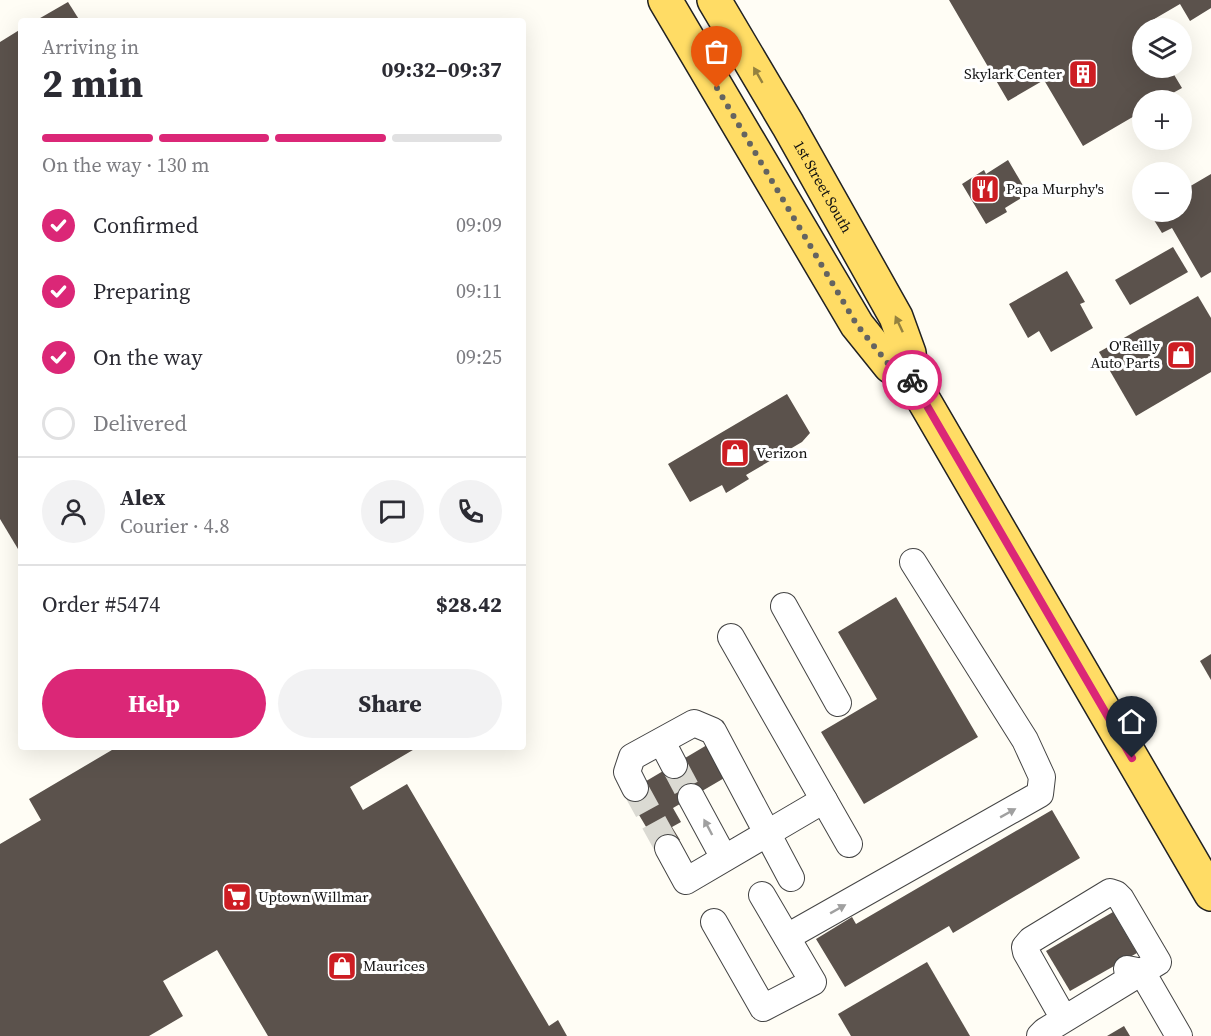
<!DOCTYPE html>
<html lang="en">
<head>
<meta charset="utf-8">
<style>
	body { margin:0; font-family:"Source Serif 4",serif; background:#f2f2f3; color:#2b2b33; height:100vh; display:flex; flex-direction:column; font-size:22px; white-space:nowrap }
	* { box-sizing:border-box; margin:0 }
	p { font-size:20px; color:#7c7c81 }
	.icon { flex:none; width:33px; height:33px; fill:none; stroke:currentColor; stroke-width:2; stroke-linecap:round; stroke-linejoin:round }
	.map { position:relative; flex:1; overflow:hidden }
	.sheet { position:absolute; left:18px; top:18px; width:508px; height:732px; display:flex; flex-direction:column; background:#fff; border-radius:6px; box-shadow:0 6px 24px #0002 }
	.sheet>* { flex:none }
	.tools { position:absolute; left:1132px; top:18px; display:grid; gap:12px }
	.tools a { display:grid; place-items:center; width:60px; height:60px; border-radius:50%; background:#fff; box-shadow:0 6px 24px #0002; font-size:30px }
	.pin { position:absolute; display:grid; place-items:center; width:51px; height:51px; color:#fff; margin:-62px -26px; border-radius:50% 50% 50% 0; rotate:-45deg; box-shadow:0 0 6px #0007 }
	.pin .icon { rotate:45deg }
	.courier { position:absolute; display:grid; place-items:center; width:60px; height:60px; margin:-30px; border:4px solid #db2777; border-radius:50%; background:#fff; color:#222; box-shadow:0 2px 8px #0007 }
	.overview em { font-style:normal; font-weight:700 }
	.overview div { display:flex; flex-direction:column-reverse }
	.overview { display:flex; align-items:center; justify-content:space-between; height:102px; padding:0 24px }
	h1 { font-size:39px; font-weight:700; line-height:45px }
	.bar { display:grid; grid-template-columns:repeat(4,1fr); gap:9px 6px; align-content:center; height:72px; padding:0 24px }
	.bar i { height:8px; border-radius:4px; background:#e1e1e2 }
	.bar .current { background:#db2777 }
	.bar p { grid-column:span 4 }
	.line { display:flex; align-items:center; gap:15px; padding:0 24px; border-top:2px solid #e1e1e2 }
	.line div { flex:1 }
	.round { display:grid; place-items:center; flex:none; width:63px; height:63px; border-radius:32px; background:#f2f2f3 }
	ol { padding:0 24px; list-style:none }
	li { display:flex; align-items:center; gap:18px; height:66px }
	li p { margin-inline-start:auto }
	li .icon { padding:6px; border-radius:50%; background:#db2777; color:#fff; stroke-width:4 }
	li:last-child { color:#7c7c81 }
	li i { width:33px; height:33px; border:3px solid #e1e1e2; border-radius:50% }
	.button { display:flex; gap:12px; margin-top:auto; padding:12px 24px }
	.button a { flex:1; height:69px; border-radius:36px; background:#db2777; color:#fff; font-size:24px; font-weight:700; line-height:69px; text-align:center }
	.button a+a { background:#f2f2f3; color:#2b2b33 }
	.map>svg:first-child { display:block }
</style>
</head>
<body>
<div class="map">
<svg width="1211" height="1036" viewBox="0 0 1211 1036">
	<rect width="100%" height="100%" fill="#fffdf5"/>
	<g fill="#5b524c">
		<polygon points="949,0 1211,0 1211,8 1190,21 1180,4 1144,25 1147,28 1143,28 1143,68 1170,68 1182,88 1160,100 1143,100 1143,111 1083,146 1044,80 1008,101"/>
		<polygon points="68,2 80,21 35,21"/>
		<polygon points="21,29 21,554 0,519 0,42"/>
		<polygon points="1008,160 1028,194 1005,208 1007,212 986,224 962,184 984,170 986,174"/>
		<polygon points="1211,174 1211,272 1201,278 1172,228 1162,233 1149,212 1182,212 1182,191"/>
		<polygon points="1173,247 1188,272 1130,305 1115,280"/>
		<polygon points="1067,271 1085,302 1080,304 1093,328 1051,352 1039,331 1028,338 1009,304"/>
		<polygon points="1198,296 1211,318 1211,372 1136,416 1099,352"/>
		<polygon points="787,394 810,433 802,442 746,475 749,479 726,493 722,485 690,502 668,464"/>
		<polygon points="896,597 978,737 864,804 821,732 877,699 838,632"/>
		<polygon points="1211,654 1211,680 1200,661"/>
		<polygon points="707,745 726,777 673,808 681,822 672,827 680,840 661,852 626,793"/>
		<polygon points="117,747 418,747 350,787 363,810 407,784 549,1026 558,1020 567,1036 268,1036 217,950 163,981 183,1016 149,1036 0,1036 0,844 41,820 29,799"/>
		<polygon points="1052,810 1080,858 953,933 949,926 845,987 816,939 852,917 856,924"/>
		<polygon points="1113,912 1137,953 1070,991 1046,951"/>
		<polygon points="927,962 970,1036 851,1036 838,1014"/>
		<polygon points="1124,1026 1130,1036 1107,1036"/>
	</g>
	<g fill="none" stroke-linecap="round" stroke-linejoin="round">
		<g stroke="#dbdad3" stroke-width="26" stroke-dasharray="26 13" stroke-linecap="butt">
			<polyline points="674,765 691,797"/>
			<polyline points="635,788 668,848"/>
		</g>
		<g stroke="#444" stroke-width="28">
			<g id="minor">
				<polyline points="784,606 838,703"/>
				<polyline points="731,637 849,844"/>
				<polyline points="662,742 674,765"/>
				<polyline points="635,788 627,772 632,757 694,723 713,731 791,878"/>
				<polyline points="691,797 724,858"/>
				<polyline points="668,848 686,881 824,800"/>
				<polyline points="714,922 763,1008 813,982 762,895"/>
				<polyline points="787,937 1040,794 1042,777 1025,740 913,562"/>
				<polyline points="1127,969 1142,972 1179,1036"/>
				<polyline points="1040,1036 1045,1031 1158,962 1121,899 1116,894 1110,892 1031,940 1025,947 1026,952 1064,1019"/>
			</g>
		</g>
		<g stroke="#222" stroke-width="36">
			<g id="major">
				<polyline points="665,0 857,325 890,366 912,380"/>
				<path id="s1" d="M714 0 788 125 896 317 909 353 912 380 1211 894"/>
			</g>
		</g>
		<use href="#minor" stroke="#fff" stroke-width="26"/>
		<use href="#major" stroke="#ffdc65" stroke-width="33"/>
	</g>
	<defs><path id="oneway-solid" d="M-6-.8H1V-3.2L6.5 0L1 3.2V.8H-6Z" transform="scale(1.5)"/></defs>
	<g fill="#94813f">
		<use href="#oneway-solid" transform="translate(758 75) rotate(-120)"/>
		<use href="#oneway-solid" transform="translate(899 324) rotate(-115)"/>
	</g>
	<g fill="#a0a0a0">
		<use href="#oneway-solid" transform="translate(1008 813) rotate(-29)"/>
		<use href="#oneway-solid" transform="translate(708 827) rotate(-118)"/>
		<use href="#oneway-solid" transform="translate(838 909) rotate(-29)"/>
	</g>
	<g fill="none" stroke-linecap="round" stroke-linejoin="round">
		<polyline stroke="#646461" stroke-width="6" stroke-dasharray="0 10.8" points="717,88 857,325 890,366 912,380"/>
		<polyline stroke="#db2777" stroke-width="8" points="912,380 1132,758"/>
	</g>
	<defs>
		<g id="building-square" transform="scale(1.5)"><rect x="-9" y="-9" width="18" height="18" rx="4" fill="#cd1d23" stroke="#fff"/><path d="M-4-6H4V6H1V3H-1V6H-4ZM-2.5-4.3h1.7v1.8h-1.7ZM.8-4.3h1.7v1.8H.8ZM-2.5-1h1.7V.8h-1.7ZM.8-1h1.7V.8H.8Z" fill="#fff"/></g>
		<g id="restaurant-square" transform="scale(1.5)"><rect x="-9" y="-9" width="18" height="18" rx="4" fill="#cd1d23" stroke="#fff"/><path d="M-5-6h1v4h1v-4h1v4h1v-4h1v5L-1.5 .5V6h-2V.5L-5-1ZM5-6V6H3V1.5H1.5Q1.5-4 5-6Z" fill="#fff"/></g>
		<g id="shop-square" transform="scale(1.5)"><rect x="-9" y="-9" width="18" height="18" rx="4" fill="#cd1d23" stroke="#fff"/><path d="M-5-2.5h2.3a2.7 3.5 0 0 1 5.4 0H5L5.5 6h-11ZM-1.5-2.5h3a1.5 2.3 0 0 0-3 0Z" fill="#fff"/></g>
		<g id="supermarket-square" transform="scale(1.5)"><rect x="-9" y="-9" width="18" height="18" rx="4" fill="#cd1d23" stroke="#fff"/><path d="M-6-5.5h2.5l.6 2H6L4.5 2H-2.5L-4.4-4H-6ZM-1.5 3.2a1.3 1.3 0 1 0 .1 0ZM3 3.2a1.3 1.3 0 1 0 .1 0Z" fill="#fff"/></g>
	</defs>
	<g fill-rule="evenodd">
		<use href="#building-square" x="1083" y="74"/>
		<use href="#restaurant-square" x="985" y="189"/>
		<use href="#shop-square" x="1181" y="355"/>
		<use href="#shop-square" x="735" y="453"/>
		<use href="#supermarket-square" x="237" y="897"/>
		<use href="#shop-square" x="342" y="966"/>
	</g>
	<g text-anchor="middle" stroke-width="6" stroke-linejoin="round" paint-order="stroke">
		<g font-size="15" fill="#111" stroke="#fff" text-anchor="start">
			<text x="1062" y="79" text-anchor="end">Skylark Center</text>
			<text x="1006" y="194">Papa Murphy's</text>
			<text x="1160" y="351" text-anchor="end">O'Reilly<tspan x="1160" dy="17">Auto Parts</tspan></text>
			<text x="756" y="458">Verizon</text>
			<text x="258" y="902">Uptown Willmar</text>
			<text x="363" y="971">Maurices</text>
		</g>
		<g font-size="15" fill="#111" stroke="#fff">
			<text dy="5" stroke="none"><textPath href="#s1" startOffset="216">1st Street South</textPath></text>
		</g>
	</g>
</svg>
<div class="tools">
<a><svg class="icon" aria-label="layers" viewBox="0 0 24 24"><path d="M12 4l9 5-9 5-9-5zM3 14l9 5 9-5"/></svg></a>
<a>+</a>
<a>−</a>
</div>
<div class="pin" style="left:717px;top:88px;background:#ea580c"><svg class="icon" aria-label="bag" viewBox="0 0 24 24"><path d="M5 8h14l-1 12H6zM9 8a3 3 0 0 1 6 0"/></svg></div>
<div class="pin" style="left:1132px;top:758px;background:#1f2937"><svg class="icon" aria-label="home" viewBox="0 0 24 24"><path d="M3 11l9-7 9 7M6 9v11h12V9"/></svg></div>
<div class="courier" style="left:912px;top:380px"><svg class="icon" aria-label="bike" viewBox="0 0 24 24"><circle cx="6" cy="16" r="4"/><circle cx="18" cy="16" r="4"/><path d="M6 16l4-8h5l3 8M10 8l3 8H6M13 5h3"/></svg></div>
<section class="sheet">
<div class="overview"><div><h1>2 min</h1><p>Arriving in</p></div><em>09:32–09:37</em></div>
<div class="bar"><i class="current"></i><i class="current"></i><i class="current"></i><i></i><p>On the way · 130 m</p></div>
<ol>
<li><svg class="icon" aria-label="check" viewBox="0 0 24 24"><path d="M5 12l5 5 9-10"/></svg>Confirmed<p>09:09</p></li>
<li><svg class="icon" aria-label="check" viewBox="0 0 24 24"><path d="M5 12l5 5 9-10"/></svg>Preparing<p>09:11</p></li>
<li><svg class="icon" aria-label="check" viewBox="0 0 24 24"><path d="M5 12l5 5 9-10"/></svg>On the way<p>09:25</p></li>
<li><i></i>Delivered</li>
</ol>
<div class="line" style="height:108px"><a class="round"><svg class="icon" aria-label="person" viewBox="0 0 24 24"><circle cx="12" cy="8" r="4"/><path d="M4 21q1-7 8-7t8 7"/></svg></a><div><b>Alex</b><p>Courier · 4.8</p></div><a class="round"><svg class="icon" aria-label="chat" viewBox="0 0 24 24"><path d="M4 5h16v11H9l-5 4z"/></svg></a><a class="round"><svg class="icon" aria-label="phone" viewBox="0 0 24 24"><path d="M5 4h4l2 5-3 2q2 4 5 5l2-3 5 2v4C11 20 4 13 5 4z"/></svg></a></div>
<div class="line" style="height:78px"><div>Order #5474</div><b>$28.42</b></div>
<div class="button"><a>Help</a><a>Share</a></div>
</section>
</div>
</body>
</html>
